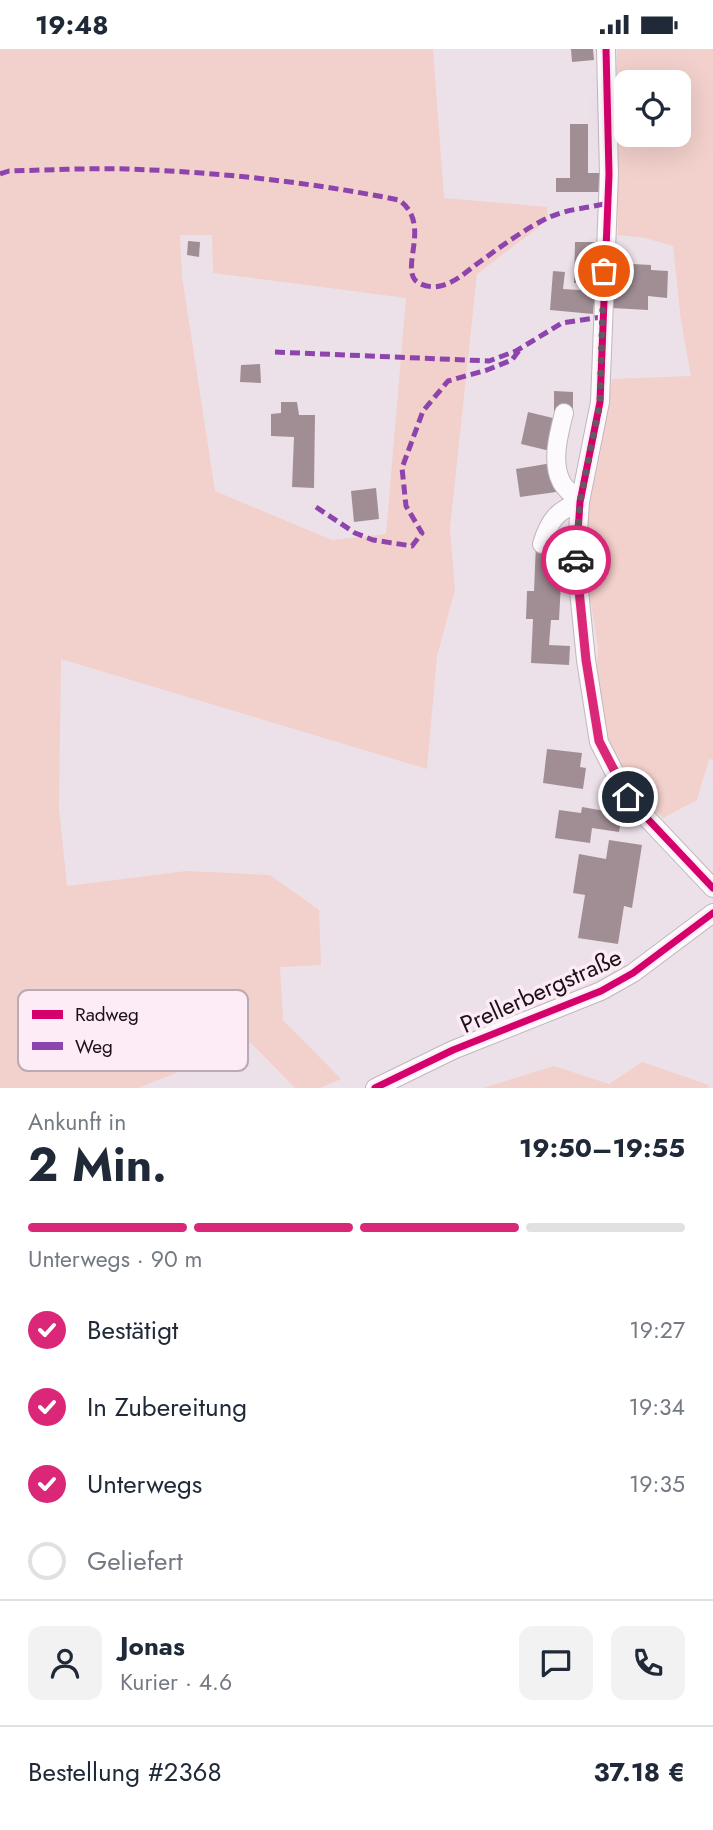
<!DOCTYPE html>
<html lang="de">
<head>
<meta charset="utf-8">
<style>
	body { margin:0; font-family:Jost,sans-serif; background:#f2f2f3; color:#1f2937; height:100vh; display:flex; flex-direction:column; font-size:26px; white-space:nowrap }
	* { box-sizing:border-box; margin:0 }
	p { font-size:23px; color:#747a83 }
	.icon { flex:none; width:38px; height:38px; fill:none; stroke:currentColor; stroke-width:2; stroke-linecap:round; stroke-linejoin:round }
	.map { position:relative; height:1039px; overflow:hidden }
	.sheet { display:flex; flex-direction:column; background:#fff; flex:1 }
	.sheet>* { flex:none }
	.tools { position:absolute; left:614px; top:21px; display:grid; gap:14px }
	.tools a { display:grid; place-items:center; width:77px; height:77px; border-radius:14px; background:#fff; box-shadow:0 7px 28px #0002; font-size:35px }
	.pin { position:absolute; display:grid; place-items:center; width:60px; height:60px; color:#fff; margin:-30px; border:4px solid #fff; border-radius:50%; box-shadow:0 2px 7px #0007 }
	.courier { position:absolute; display:grid; place-items:center; width:70px; height:70px; margin:-35px; border:5px solid #db2777; border-radius:50%; background:#fff; color:#222; box-shadow:0 2px 9px #0007 }
	.headline em { font-style:normal; font-weight:700 }
	.headline div { display:flex; flex-direction:column-reverse }
	.headline { display:flex; align-items:center; justify-content:space-between; height:119px; padding:0 28px }
	h1 { font-size:46px; font-weight:700; line-height:52px }
	.bar { display:grid; grid-template-columns:repeat(4,1fr); gap:10px 7px; align-content:center; height:84px; padding:0 28px }
	.bar i { height:9px; border-radius:5px; background:#e0e1e3 }
	.bar .on { background:#db2777 }
	.bar p { grid-column:span 4 }
	.line { display:flex; align-items:center; gap:18px; padding:0 28px; border-top:2px solid #e0e1e3 }
	.line div { flex:1 }
	.round { display:grid; place-items:center; flex:none; width:74px; height:74px; border-radius:14px; background:#f2f2f3 }
	ol { padding:0 28px; list-style:none }
	li { display:flex; align-items:center; gap:21px; height:77px }
	li p { margin-inline-start:auto }
	li .icon { padding:7px; border-radius:50%; background:#db2777; color:#fff; stroke-width:4 }
	li:last-child { color:#747a83 }
	li i { width:38px; height:38px; border:4px solid #e0e1e3; border-radius:50% }
	.status { display:flex; justify-content:space-between; align-items:center; height:49px; padding:0 35px; background:#fff; direction:ltr }
	.status svg { height:19px; fill:currentColor }
	.map>svg:first-child { display:block }
</style>
</head>
<body>
<div class="status"><b>19:48</b><svg viewBox="0 0 49 12"><path d="M0 12V9h3v3zM5 12V6h3v6zM10 12V3h3v9zM15 12V0h3v12zM26 1h20v11H26zM47 4h2v5h-2z"/></svg></div>
<div class="map">
<svg width="713" height="1039" viewBox="0 0 713 1039">
	<rect width="100%" height="100%" fill="#ede1e9"/>
	<g fill="#f2d0cb" fill-rule="evenodd">
		<path d="M0 0H433L444 149 547 158 548 171 477 225 450 479 455 541 437 607 427 720 61 610 59 759 67 837 186 822 270 826 319 861 321 916 280 918 283 971 341 1030 320 1039H295L251 994 138 1039H0ZM180 186H212L213 224 406 249 386 485 332 491 215 442 182 227Z"/>
		<path d="M617 0H713V711L709 710 697 751 663 769 637 742 611 698 596 635 598 598 591 555 586 542 585 475 600 407 612 330 691 327 681 272 673 197 645 189 618 186ZM626 33H679V86H626Z"/>
		<polygon points="642,1013 709,1036 708,1039 483,1039 554,1017 609,1035"/>
	</g>
	<g fill="#a18e95">
		<polygon points="571,0 593,0 594,11 572,13"/>
		<polygon points="570,75 588,75 588,124 601,124 601,143 556,143 556,129 570,129"/>
		<polygon points="188,192 200,193 199,208 187,206"/>
		<polygon points="575,193 595,193 594,234 574,234"/>
		<polygon points="615,214 651,216 651,221 668,222 667,249 648,247 648,261 612,259"/>
		<polygon points="553,222 565,223 563,240 595,242 593,265 550,261"/>
		<polygon points="260,315 261,334 240,333 241,316"/>
		<polygon points="554,342 573,343 573,362 554,362"/>
		<polygon points="281,353 297,353 299,366 315,366 314,439 292,438 294,388 271,387 271,365 281,364"/>
		<polygon points="528,363 557,370 550,402 521,395"/>
		<polygon points="552,414 556,443 520,448 516,420"/>
		<polygon points="376,439 379,470 354,473 351,442"/>
		<polygon points="536,495 563,496 559,571 551,571 549,596 570,597 569,616 531,614 533,570 526,570 527,542 534,542"/>
		<polygon points="547,700 582,704 580,718 586,719 583,740 543,734"/>
		<polygon points="582,758 622,765 619,783 592,779 590,794 555,789 559,761 581,764"/>
		<polygon points="609,791 642,796 632,859 624,857 618,895 578,889 585,846 573,844 579,805 606,810"/>
	</g>
	<g fill="none" stroke-linecap="round" stroke-linejoin="round">
		<g stroke="#bfb7bc" stroke-width="20">
			<g id="minor">
				<polyline points="606,0 609,125 600,353 580,453 576,512 586,611 599,693 627,748 713,839"/>
				<path d="M542 495C549 472 557 461 580 453 575 447 564 440 561 432 551 412 559 384 564 364"/>
				<polyline points="375,1039 453,1001 601,942 633,924 713,864"/>
			</g>
		</g>
		<use href="#minor" stroke="#fcfafc" stroke-width="18"/>
		<g stroke="#8e44ad" stroke-width="5" stroke-dasharray="10 5" stroke-linecap="butt">
			<path d="M0 125 9 122C48 121 88 119 127 120 218 123 309 133 399 151 431 174 402 215 415 231 421 237 432 239 440 237 457 233 468 221 481 212 500 198 529 177 550 168 567 160 589 159 608 154"/>
			<polyline points="275,303 489,312 516,302 562,274 602,268"/>
			<polyline points="316,458 355,484 373,491 412,497 422,484 406,457 402,419 423,362 448,332 487,321 512,311 521,299"/>
		</g>
		<g stroke="#fdebf6" stroke-width="11">
			<g id="cycleway">
				<polyline points="606,0 609,125 600,353 580,453 576,512 586,611 599,693 627,748 713,839"/>
				<polyline points="375,1039 453,1001 601,942 633,924 713,864"/>
			</g>
		</g>
		<use href="#cycleway" stroke="#d6006c" stroke-width="7"/>
	</g>
	<g fill="none" stroke-linecap="round" stroke-linejoin="round">
		<polyline stroke="#645a60" stroke-width="7" stroke-dasharray="0 12.6" points="576,511 580,453 600,354 604,222"/>
		<polyline stroke="#db2777" stroke-width="9" points="576,511 586,611 599,692 628,748"/>
	</g>
	<g text-anchor="middle" stroke-width="7" stroke-linejoin="round" paint-order="stroke">
		<g font-size="24" fill="#1a1217" stroke="#fdebf6">
			<text transform="translate(541 942) rotate(-24)" y="8">Prellerbergstraße</text>
		</g>
	</g>
	<rect x="18" y="941" width="230" height="81" rx="10" fill="#fdebf6" stroke="#b9aab3" stroke-width="2"/>
	<rect x="32" y="961" width="31" height="9" fill="#d6006c"/>
	<rect x="32" y="993" width="31" height="8" fill="#8e44ad"/>
	<g font-size="19" fill="#1a1217">
		<text x="75" y="972">Radweg</text>
		<text x="75" y="1004">Weg</text>
	</g>
</svg>
<div class="tools">
<a><svg class="icon" aria-label="locate" viewBox="0 0 24 24"><circle cx="12" cy="12" r="6"/><path d="M12 2v4M12 18v4M2 12h4M18 12h4"/></svg></a>
</div>
<div class="pin" style="left:604px;top:222px;background:#ea580c"><svg class="icon" aria-label="bag" viewBox="0 0 24 24"><path d="M5 8h14l-1 12H6zM9 8a3 3 0 0 1 6 0"/></svg></div>
<div class="pin" style="left:628px;top:748px;background:#1f2937"><svg class="icon" aria-label="home" viewBox="0 0 24 24"><path d="M3 11l9-7 9 7M6 9v11h12V9"/></svg></div>
<div class="courier" style="left:576px;top:511px"><svg class="icon" aria-label="car" viewBox="0 0 24 24"><path d="M5 17H2v-5l4-1 3-4h7l3 4 3 1v5h-3M9 17h6M6 11h13"/><circle cx="7" cy="17" r="2"/><circle cx="17" cy="17" r="2"/></svg></div>
</div>
<section class="sheet">
<div class="headline"><div><h1>2 Min.</h1><p>Ankunft in</p></div><em>19:50–19:55</em></div>
<div class="bar"><i class="on"></i><i class="on"></i><i class="on"></i><i></i><p>Unterwegs · 90 m</p></div>
<ol>
<li><svg class="icon" aria-label="check" viewBox="0 0 24 24"><path d="M5 12l5 5 9-10"/></svg>Bestätigt<p>19:27</p></li>
<li><svg class="icon" aria-label="check" viewBox="0 0 24 24"><path d="M5 12l5 5 9-10"/></svg>In Zubereitung<p>19:34</p></li>
<li><svg class="icon" aria-label="check" viewBox="0 0 24 24"><path d="M5 12l5 5 9-10"/></svg>Unterwegs<p>19:35</p></li>
<li><i></i>Geliefert</li>
</ol>
<div class="line" style="height:126px"><a class="round"><svg class="icon" aria-label="person" viewBox="0 0 24 24"><circle cx="12" cy="8" r="4"/><path d="M4 21q1-7 8-7t8 7"/></svg></a><div><b>Jonas</b><p>Kurier · 4.6</p></div><a class="round"><svg class="icon" aria-label="chat" viewBox="0 0 24 24"><path d="M4 5h16v11H9l-5 4z"/></svg></a><a class="round"><svg class="icon" aria-label="phone" viewBox="0 0 24 24"><path d="M5 4h4l2 5-3 2q2 4 5 5l2-3 5 2v4C11 20 4 13 5 4z"/></svg></a></div>
<div class="line" style="height:91px"><div>Bestellung #2368</div><b>37.18 €</b></div>
</section>
</body>
</html>
